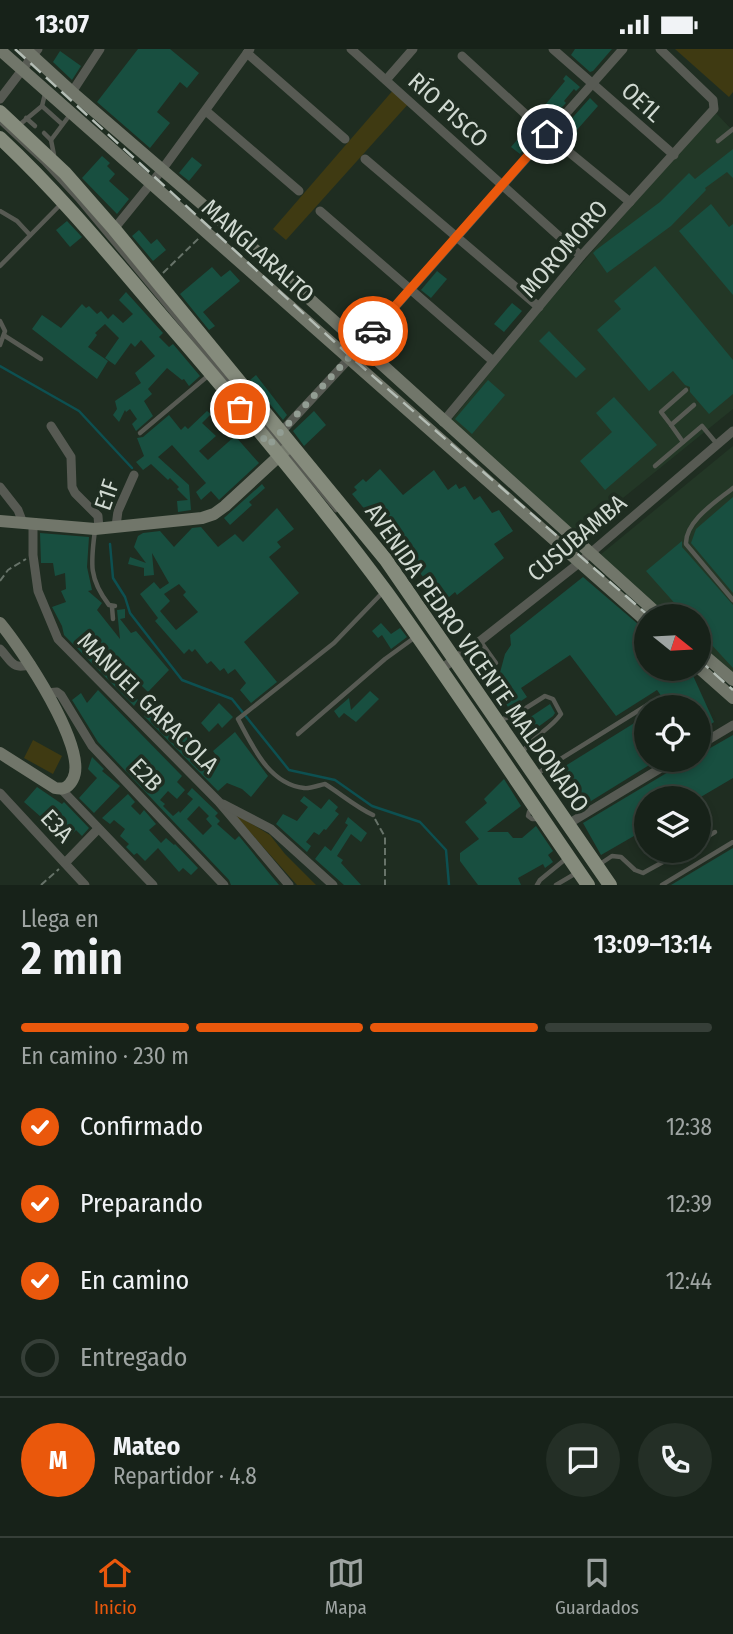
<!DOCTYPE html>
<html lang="es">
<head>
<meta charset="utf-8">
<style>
	body { margin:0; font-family:"Fira Sans Condensed",sans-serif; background:#242f26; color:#f1f3f6; height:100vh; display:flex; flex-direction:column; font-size:26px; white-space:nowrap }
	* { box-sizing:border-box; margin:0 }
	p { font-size:23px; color:#9ea4a2 }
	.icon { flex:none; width:38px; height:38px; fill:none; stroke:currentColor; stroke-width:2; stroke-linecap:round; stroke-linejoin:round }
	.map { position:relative; height:836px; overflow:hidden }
	.details { display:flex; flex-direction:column; background:#172219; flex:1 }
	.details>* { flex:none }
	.needle { width:46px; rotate:108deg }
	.buttons { position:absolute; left:634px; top:555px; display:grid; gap:14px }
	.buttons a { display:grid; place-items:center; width:77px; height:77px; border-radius:50%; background:#172219; box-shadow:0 4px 10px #0003,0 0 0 2px #363f38; font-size:35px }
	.pin { position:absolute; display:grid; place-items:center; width:60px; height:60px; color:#fff; margin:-30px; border:4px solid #fff; border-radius:50%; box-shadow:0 2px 7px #0007 }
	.courier { position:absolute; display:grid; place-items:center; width:70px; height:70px; margin:-35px; border:5px solid #ea580c; border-radius:50%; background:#fff; color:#222; box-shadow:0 2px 9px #0007 }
	.summary em { font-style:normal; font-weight:600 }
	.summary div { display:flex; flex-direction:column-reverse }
	.summary { display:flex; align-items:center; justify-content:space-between; height:119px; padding:0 21px }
	h1 { font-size:46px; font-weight:600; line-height:52px }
	.bar { display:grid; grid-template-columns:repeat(4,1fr); gap:10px 7px; align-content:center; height:84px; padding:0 21px }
	.bar i { height:9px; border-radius:5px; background:#363f38 }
	.bar .active { background:#ea580c }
	.bar p { grid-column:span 4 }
	.line { display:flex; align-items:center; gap:18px; padding:0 21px; border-top:2px solid #363f38 }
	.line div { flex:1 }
	.round { display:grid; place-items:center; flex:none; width:74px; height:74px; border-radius:37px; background:#242f26 }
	ol { padding:0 21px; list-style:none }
	li { display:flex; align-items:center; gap:21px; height:77px }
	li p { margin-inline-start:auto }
	li .icon { padding:7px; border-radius:50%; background:#ea580c; color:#fff; stroke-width:4 }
	li:last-child { color:#9ea4a2 }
	li i { width:38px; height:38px; border:4px solid #363f38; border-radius:50% }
	.status { display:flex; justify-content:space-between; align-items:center; height:49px; padding:0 35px; background:#172219; direction:ltr }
	.status svg { height:19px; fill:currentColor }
	.dock { display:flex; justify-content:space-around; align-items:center; height:98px; border-top:2px solid #363f38; background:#172219; font-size:19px; color:#9ea4a2 }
	.dock a { display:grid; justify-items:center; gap:4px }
	.dock .active { color:#ea580c }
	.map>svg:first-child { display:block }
</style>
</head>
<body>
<div class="status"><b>13:07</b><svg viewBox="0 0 49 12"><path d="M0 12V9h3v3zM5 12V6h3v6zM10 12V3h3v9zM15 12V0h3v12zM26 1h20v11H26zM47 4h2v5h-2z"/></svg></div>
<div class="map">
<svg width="733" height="836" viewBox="0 0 733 836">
	<rect width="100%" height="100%" fill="#1f2d21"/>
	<g fill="#233726">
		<polygon points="714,62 733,82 733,360 576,487 449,374 531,273"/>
		<polygon points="733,397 733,635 698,604 698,567 657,567 594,511"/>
	</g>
	<g fill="#3f3a12">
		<polygon points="675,0 733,0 733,43 729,48"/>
		<polygon points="395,39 410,53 286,191 273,180"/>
		<polygon points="33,691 62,707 53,725 24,709"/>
		<polygon points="232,763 270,786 285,805 316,836 297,836"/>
	</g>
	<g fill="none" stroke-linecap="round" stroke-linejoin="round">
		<g stroke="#0d5051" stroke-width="2.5">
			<polyline points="0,317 79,362 132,419"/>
			<polyline points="110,495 113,529 125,548 130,564 182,631 232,650 289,721 335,731 372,757 420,773 446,801 449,836"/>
		</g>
	</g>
	<g fill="#184f40" fill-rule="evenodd">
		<polygon points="138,0 170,0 199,24 187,39 180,33 157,63 170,74 150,99 97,53"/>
		<polygon points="575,0 612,0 593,22 590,23 571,6"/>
		<polygon points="60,2 81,17 72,31 53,13"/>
		<polygon points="566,26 580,38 576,42 574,40 564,52 566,54 561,59 558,57 553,63 545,56 565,32 563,30"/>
		<polygon points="590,49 598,57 576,82 578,84 569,94 558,85"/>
		<polygon points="528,78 535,87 520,105 511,98"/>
		<polygon points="733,100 733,129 727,123 705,139 706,141 671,177 607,224 593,204 596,201 660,153 689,124 695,130"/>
		<polygon points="102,107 110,114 107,117 115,125 109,132 129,150 117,165 82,129"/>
		<polygon points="192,108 202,116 189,132 179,124"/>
		<polygon points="711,155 729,178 733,175 733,246 679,182"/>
		<polygon points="67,172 82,188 70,198 56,181"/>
		<polygon points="139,181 151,195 157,190 166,201 153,212 132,187"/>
		<polygon points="655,217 733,311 733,345 709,365 690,343 690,338 685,336 673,322 649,342 597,281 621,260 614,252"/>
		<polygon points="212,218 221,228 230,221 240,232 203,263 215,277 209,281 180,245"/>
		<polygon points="437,222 447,230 431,249 421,241"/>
		<polygon points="126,243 163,284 159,288 169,298 173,295 200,327 189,337 184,330 182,331 167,319 148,340 152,345 144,352 153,367 136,382 132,375 137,370 130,360 126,363 125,361 119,373 113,366 117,360 115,352 141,334 135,324 155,307 141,291 135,298 131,294 115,316 105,309 119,289 105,275 95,284 97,286 88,298 108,312 97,330 32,280 42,266 61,279 82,255 86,259 89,257 97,265 101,262 108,270 113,265 123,274 133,265 119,251"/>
		<polygon points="512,254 522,262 504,283 494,275"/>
		<polygon points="368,256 379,265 362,285 351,276"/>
		<polygon points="390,276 398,283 392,290 395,293 384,305 375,297 374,294"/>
		<polygon points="549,282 586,320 576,329 539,292"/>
		<polygon points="256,326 287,366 283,371 250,331"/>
		<polygon points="488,331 505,346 472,385 455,370"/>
		<polygon points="614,348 657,396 605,441 580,412 612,383 596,364"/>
		<polygon points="207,362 211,365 202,374 216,387 199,402 208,411 235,387 259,414 219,451 211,442 201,451 196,443 206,434 172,396 158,408 189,436 191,461 178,463 177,452 188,451 177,440 179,438 170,429 168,431 151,415 143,421 136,413 144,407 137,389 143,388 169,366 181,381 185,377 188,380"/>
		<polygon points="314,362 326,376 304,397 293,382"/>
		<polygon points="380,420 403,446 434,421 448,441 456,435 459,440 465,437 474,451 480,447 492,464 499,461 513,482 494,495 504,509 457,546 455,543 442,554 386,477 377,480 370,470 372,469 352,445 357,441 354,438 363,430 366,433"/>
		<polygon points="262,435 265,439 249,453 252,456 230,476 224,469"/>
		<polygon points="733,448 733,544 691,494 696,480"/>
		<path d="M277 459 294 480 277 493 281 498 269 508 299 544 244 593 277 633 251 654 240 641 246 634 235 620 228 625 224 619 220 622 211 612 207 615 195 600 192 603 189 600 184 605 155 572 158 569 140 545 154 533 160 540 169 534 152 504 154 526 144 527V519L128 515 130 508 146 514 134 498 138 487 143 484 160 482 174 498 192 479 201 478 218 498 235 485 243 493ZM179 535 186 543 183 546 198 563 176 581 160 562 170 552 164 545Z"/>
		<path d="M40 484 89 488 87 518 92 541 88 542 102 554 97 561 120 590 117 561 125 560V569L120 570 131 584 136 582 169 621 148 643 139 634 130 642 138 651 134 657 64 586 62 577 52 558 66 553 61 542 66 540 65 524 55 527 53 514H41ZM90 582 135 630 126 638 111 624 108 616 94 599 92 601 82 591Z"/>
		<polygon points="682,492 682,498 733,556 733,619 698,581 698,567 686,567 646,522"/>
		<polygon points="583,528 646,582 646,620 690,620 714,673 698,684 698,658 669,658 657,641 616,667 570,606 521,639 527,648 509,660 504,651 498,631 505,605 511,596 510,586"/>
		<polygon points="381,574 391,585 400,579 407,588 391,600 382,586 378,589 372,582"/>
		<path d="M98 641 182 727 177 733 185 741 177 750 168 742 160 751 165 755 163 757 173 767 179 762 180 764 193 750 187 745 192 739 218 764 215 767 220 772 217 775 235 791 239 787 279 836H231L229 831 98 693 72 651 81 644 87 654ZM140 706 155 720 147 729 131 715ZM199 757 209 767 206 770 212 777 203 786 187 770Z"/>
		<polygon points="370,642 379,650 356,673 344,664 339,669 334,662 349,649 351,661"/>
		<polygon points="219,654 233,668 222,679 218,674 209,683 201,674"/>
		<polygon points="550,655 555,664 553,667 523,689 518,681 523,679 523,673"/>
		<polygon points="151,659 172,683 179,676 187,684 190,689 182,697 202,716 206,712 209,713 216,706 213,702 235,683 268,727 251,748 242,740 227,734 218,742 144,667"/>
		<polygon points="644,668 646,671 646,710 659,710 583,757 562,719"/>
		<polygon points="733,686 733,729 699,749 646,749 646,780 601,806 583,774 690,710 698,710 698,706"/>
		<polygon points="92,708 104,720 102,722 120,737 94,764 79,749 97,729 88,720"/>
		<polygon points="504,730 521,757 487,783 508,783 513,789 522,789 536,777 553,802 548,806 553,813 545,819 543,815 518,829 521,836 478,836 460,812 460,804 479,790 465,773 487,754 484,750"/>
		<polygon points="37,738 62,755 64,753 89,779 82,787 76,781 67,792 49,775 45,780 37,772 41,768 24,753"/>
		<polygon points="128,745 135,753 131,757 140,766 144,761 156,775 149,781 161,794 166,789 174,796 175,795 198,819 191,826 183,819 179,823 158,799 145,812 137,804 134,806 126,798 129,795 120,787 125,780 114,771 110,775 102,769"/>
		<polygon points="304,747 321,760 329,750 338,758 335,762 339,765 326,781 324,780 319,786 314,783 306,793 311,797 307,803 276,775 283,765 297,772 308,758 300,752"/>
		<polygon points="348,768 367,784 361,793 351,785 337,807 343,811 341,814 361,836 344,836 315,810 325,797 331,802 348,776 345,774"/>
		<polygon points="733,799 733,836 671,836"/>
	</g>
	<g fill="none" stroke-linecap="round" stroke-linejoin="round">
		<g stroke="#677369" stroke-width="2" stroke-dasharray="7 3.5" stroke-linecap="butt">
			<polyline points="163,224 199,189"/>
			<polyline points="0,532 8,521 26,510"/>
			<polyline points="375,770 385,788 385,836"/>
			<polyline points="41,836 59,820"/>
		</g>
		<g stroke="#575a53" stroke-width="4.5">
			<polyline points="42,57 62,75"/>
			<polyline points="26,69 35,77"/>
			<polyline points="0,73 43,113 78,151 336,461"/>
			<polyline points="18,77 42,57 45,45"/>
			<polyline points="44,84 51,91 54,106"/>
			<polyline points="51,91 69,67"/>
			<polyline points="718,92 733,80"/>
			<polyline points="0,162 17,172 30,186"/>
			<polyline points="0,217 61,155"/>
			<polyline points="0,272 5,282 0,296"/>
			<polyline points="5,287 41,310"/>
			<polyline points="671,376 661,363 686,341"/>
			<polyline points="140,384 209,326"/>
			<polyline points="683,393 671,376 694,356"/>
			<polyline points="655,417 702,377 717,395"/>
			<path d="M733 439C717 452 685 472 686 495L733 551"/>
			<path d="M95 481C91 513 88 529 109 556L115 557"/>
			<polyline points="112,558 113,570"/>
			<polyline points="481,593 496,614"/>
			<polyline points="513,667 519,676"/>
			<path d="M500 671 515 666 545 647 553 650 561 665C550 681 532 687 522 704"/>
			<polyline points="298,685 385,610 414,589"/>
			<polyline points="538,724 649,655 659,652 664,658"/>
			<polyline points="533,758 529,763 528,767 532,770 539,770"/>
			<path d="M373 766C356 758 341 745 325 735 319 736 310 740 304 739 269 735 253 698 238 670L334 594 384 542"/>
			<polyline points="698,793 715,783"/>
			<polyline points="600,815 612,807 621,808 635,821 643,824 683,802"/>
			<polyline points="537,836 540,831 568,808"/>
			<polyline points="556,836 578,823"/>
			<polyline points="662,836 733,793"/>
		</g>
		<g stroke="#575a53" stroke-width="9">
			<polyline points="351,0 581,207"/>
			<polyline points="553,0 674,106"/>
			<polyline points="247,4 345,90"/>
			<polyline points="462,7 547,85 630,153"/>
			<polyline points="386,31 413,0"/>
			<polyline points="72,43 100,0"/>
			<polyline points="0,50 38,0"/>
			<polyline points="206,62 299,142"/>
			<polyline points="365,110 539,258"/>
			<polyline points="320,162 493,312"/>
			<polyline points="114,180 161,122 250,0"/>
			<polyline points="443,373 581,207 714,60 713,51 660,0"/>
			<polyline points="51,377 71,408 72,438 75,444 98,467 99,480"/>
			<polyline points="269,396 348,311 623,0"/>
			<polyline points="0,438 18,461 23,474"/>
			<polyline points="33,475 33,506 38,542 58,590 219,753 289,836"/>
			<polyline points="116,477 118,462 134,426"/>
			<path d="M0 600C12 612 12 622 31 615"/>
			<polyline points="441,620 480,592 579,514 733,382"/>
			<polyline points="46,644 57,643 61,646 92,697 224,836"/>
			<polyline points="698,697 733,676"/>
			<polyline points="61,740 153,836"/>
			<polyline points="0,744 85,836"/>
			<polyline points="223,755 271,780 333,836"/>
			<polyline points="568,775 676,710"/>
			<polyline points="65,814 98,780"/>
		</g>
		<g stroke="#71766a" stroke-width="12">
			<polyline points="25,0 72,43 261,206 660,567"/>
			<polyline points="0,1 646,572"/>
			<polyline points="0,472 95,480 202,469 214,465 225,457 291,396"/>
			<path d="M0 574C21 599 89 700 73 730 69 738 64 741 55 739L0 704"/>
			<polyline points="698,601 733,631"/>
			<polyline points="698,618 733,649"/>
		</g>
		<g stroke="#858b7c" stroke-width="14">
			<polyline points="0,63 65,124 114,180 386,511 610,836"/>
			<path d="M0 89C61 146 113 210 167 273 243 361 318 451 387 544 456 640 521 739 588 836"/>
		</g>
		<g stroke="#b4bdb5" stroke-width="2.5" stroke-dasharray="14 7" stroke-linecap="butt">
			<polyline points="15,0 351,308 649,567"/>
			<polyline points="698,610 733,641"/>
		</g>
	</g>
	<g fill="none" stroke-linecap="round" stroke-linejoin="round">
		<polyline stroke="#929d93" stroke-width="7" stroke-dasharray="0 12.6" points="240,360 269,396 373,282"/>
		<polyline stroke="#ea580c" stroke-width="9" points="373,282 547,85"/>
	</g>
	<g text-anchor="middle" stroke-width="7" stroke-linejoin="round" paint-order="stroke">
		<g font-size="24" fill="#d0d9d1" stroke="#1f2d21">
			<text transform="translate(642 53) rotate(42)" y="8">OE1L</text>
			<text transform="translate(448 61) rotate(42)" y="8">RÍO PISCO</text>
			<text transform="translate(564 200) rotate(-49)" y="8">MOROMORO</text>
			<text transform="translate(258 202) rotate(42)" y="8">MANGLARALTO</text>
			<text transform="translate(107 446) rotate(-71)" y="8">E1F</text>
			<text transform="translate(577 489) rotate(-40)" y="8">CUSUBAMBA</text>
			<text transform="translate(477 609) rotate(55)" y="8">AVENIDA PEDRO VICENTE MALDONADO</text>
			<text transform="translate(148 654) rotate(45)" y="8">MANUEL GARACOLA</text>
			<text transform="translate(146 726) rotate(46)" y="8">E2B</text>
			<text transform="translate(57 777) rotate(47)" y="8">E3A</text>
		</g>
	</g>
</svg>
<div class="buttons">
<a><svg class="needle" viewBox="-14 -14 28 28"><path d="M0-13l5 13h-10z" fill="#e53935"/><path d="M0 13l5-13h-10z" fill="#9ea4a2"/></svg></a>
<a><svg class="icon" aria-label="locate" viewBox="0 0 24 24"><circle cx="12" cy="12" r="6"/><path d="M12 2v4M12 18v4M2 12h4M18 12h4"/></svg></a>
<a><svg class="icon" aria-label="layers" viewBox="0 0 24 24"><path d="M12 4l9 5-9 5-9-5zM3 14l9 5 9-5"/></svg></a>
</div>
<div class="pin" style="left:240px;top:360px;background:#ea580c"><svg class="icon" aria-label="bag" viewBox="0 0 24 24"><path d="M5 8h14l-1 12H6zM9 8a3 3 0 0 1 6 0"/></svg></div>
<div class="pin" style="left:547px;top:85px;background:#1f2937"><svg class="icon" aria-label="home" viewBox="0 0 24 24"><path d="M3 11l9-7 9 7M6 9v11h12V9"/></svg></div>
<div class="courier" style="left:373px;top:282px"><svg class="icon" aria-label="car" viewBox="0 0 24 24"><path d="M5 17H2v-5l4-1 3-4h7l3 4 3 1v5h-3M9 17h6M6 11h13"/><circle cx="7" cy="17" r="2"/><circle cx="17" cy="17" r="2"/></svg></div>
</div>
<section class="details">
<div class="summary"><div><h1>2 min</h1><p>Llega en</p></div><em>13:09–13:14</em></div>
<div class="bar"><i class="active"></i><i class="active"></i><i class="active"></i><i></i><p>En camino · 230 m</p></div>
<ol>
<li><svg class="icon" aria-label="check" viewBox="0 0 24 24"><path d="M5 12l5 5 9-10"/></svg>Confirmado<p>12:38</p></li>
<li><svg class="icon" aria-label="check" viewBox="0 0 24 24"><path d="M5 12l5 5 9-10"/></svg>Preparando<p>12:39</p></li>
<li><svg class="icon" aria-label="check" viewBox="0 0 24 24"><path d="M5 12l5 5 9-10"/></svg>En camino<p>12:44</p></li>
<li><i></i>Entregado</li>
</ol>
<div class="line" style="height:126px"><b class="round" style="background:#ea580c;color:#fff">M</b><div><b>Mateo</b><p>Repartidor · 4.8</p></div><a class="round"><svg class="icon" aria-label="chat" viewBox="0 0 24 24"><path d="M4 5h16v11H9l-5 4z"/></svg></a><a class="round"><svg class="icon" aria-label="phone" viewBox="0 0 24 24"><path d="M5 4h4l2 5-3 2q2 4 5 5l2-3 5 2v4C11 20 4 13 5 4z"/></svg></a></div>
</section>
<nav class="dock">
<a class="active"><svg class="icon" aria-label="home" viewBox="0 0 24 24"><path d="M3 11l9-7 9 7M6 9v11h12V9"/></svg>Inicio</a>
<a><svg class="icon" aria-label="map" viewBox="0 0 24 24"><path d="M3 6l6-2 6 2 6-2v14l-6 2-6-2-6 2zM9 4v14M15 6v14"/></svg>Mapa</a>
<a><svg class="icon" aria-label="saved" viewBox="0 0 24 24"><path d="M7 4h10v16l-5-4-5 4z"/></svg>Guardados</a>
</nav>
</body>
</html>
